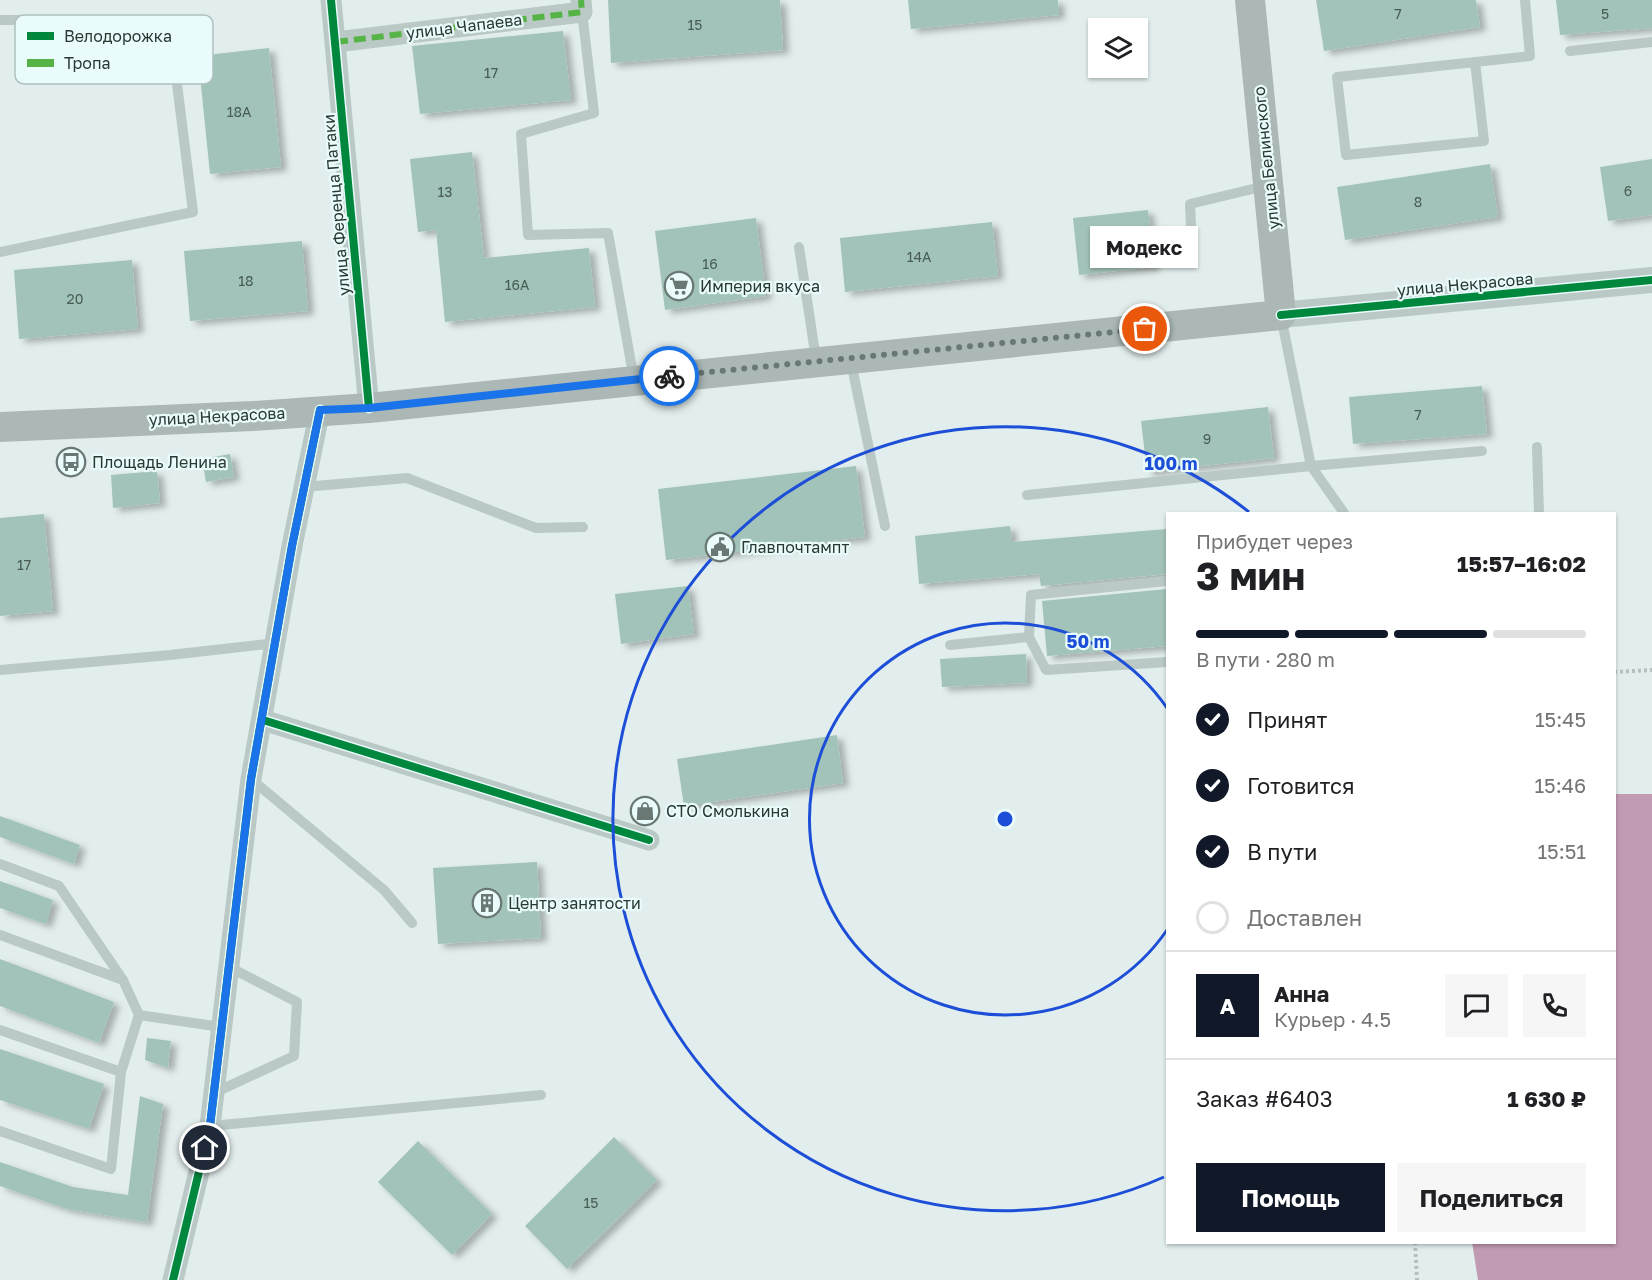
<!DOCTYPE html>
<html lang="ru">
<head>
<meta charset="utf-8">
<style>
	body { margin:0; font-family:"Golos Text",sans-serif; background:#f6f6f6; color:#202124; height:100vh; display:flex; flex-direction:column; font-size:22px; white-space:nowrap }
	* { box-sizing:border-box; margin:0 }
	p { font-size:20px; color:#757577 }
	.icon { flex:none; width:33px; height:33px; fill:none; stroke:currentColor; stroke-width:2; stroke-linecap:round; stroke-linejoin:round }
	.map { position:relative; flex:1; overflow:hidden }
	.drawer { position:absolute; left:1166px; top:512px; width:450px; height:732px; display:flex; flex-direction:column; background:#fff; border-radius:0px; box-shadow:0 2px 4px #0004 }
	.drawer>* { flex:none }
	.tools { position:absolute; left:1088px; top:18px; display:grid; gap:12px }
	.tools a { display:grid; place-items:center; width:60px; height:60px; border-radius:0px; background:#fff; box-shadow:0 2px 4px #0004; font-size:30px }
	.pin { position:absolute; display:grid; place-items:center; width:51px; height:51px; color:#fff; margin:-26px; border:3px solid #fff; border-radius:50%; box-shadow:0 2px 6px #0007 }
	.courier { position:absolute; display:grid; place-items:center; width:60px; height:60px; margin:-30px; border:4px solid #1a73e8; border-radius:50%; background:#fff; color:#222; box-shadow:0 2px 8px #0007 }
	.bubble { position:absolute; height:42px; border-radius:0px; background:#fff; box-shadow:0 2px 4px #0004; font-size:20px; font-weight:700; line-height:42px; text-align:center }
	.overview em { font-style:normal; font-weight:700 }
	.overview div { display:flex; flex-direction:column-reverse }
	.overview { display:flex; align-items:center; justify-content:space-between; height:102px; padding:0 30px }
	h1 { font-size:39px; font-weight:700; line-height:45px }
	.bar { display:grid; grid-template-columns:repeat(4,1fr); gap:9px 6px; align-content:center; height:72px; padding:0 30px }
	.bar i { height:8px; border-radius:4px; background:#e0e0e0 }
	.bar .current { background:#111827 }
	.bar p { grid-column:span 4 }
	.line { display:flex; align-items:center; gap:15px; padding:0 30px; border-top:2px solid #e0e0e0 }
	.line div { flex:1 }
	.round { display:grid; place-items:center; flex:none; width:63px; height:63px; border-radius:0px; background:#f6f6f6 }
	ol { padding:0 30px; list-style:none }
	li { display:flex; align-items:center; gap:18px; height:66px }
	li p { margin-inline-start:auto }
	li .icon { padding:6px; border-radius:50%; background:#111827; color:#fff; stroke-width:4 }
	li:last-child { color:#757577 }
	li i { width:33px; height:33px; border:3px solid #e0e0e0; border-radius:50% }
	.action { display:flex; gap:12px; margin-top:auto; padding:12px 30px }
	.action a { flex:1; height:69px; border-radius:0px; background:#111827; color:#fff; font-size:24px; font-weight:700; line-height:69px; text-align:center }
	.action a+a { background:#f6f6f6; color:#202124 }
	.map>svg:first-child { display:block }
</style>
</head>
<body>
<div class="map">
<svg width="1652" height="1280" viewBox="0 0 1652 1280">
	<defs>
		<filter id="shadow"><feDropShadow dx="6" dy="4" stdDeviation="3" flood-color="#0004"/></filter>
	</defs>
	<rect width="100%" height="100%" fill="#e2eeed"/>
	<polygon fill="#c19bb2" points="1614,794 1652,794 1652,1280 1478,1280 1472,1242 1614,1242"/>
	<g fill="#a2c3b9" filter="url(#shadow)">
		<polygon points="608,0 780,0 783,50 611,63"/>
		<polygon points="908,0 1058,0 1059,15 911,29"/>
		<polygon points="1316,0 1476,0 1480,27 1324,51"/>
		<polygon points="1556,0 1652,0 1652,28 1560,35"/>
		<polygon points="563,31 571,100 420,114 412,46"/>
		<polygon points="269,48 281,167 210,174 198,56"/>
		<polygon points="472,152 484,258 589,248 595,307 445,322 436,230 418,232 410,159"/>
		<polygon points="1652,159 1652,215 1608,221 1600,167"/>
		<polygon points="1490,164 1498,217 1345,240 1337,187"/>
		<polygon points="1148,210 1154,267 1079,275 1073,218"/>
		<polygon points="756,218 766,296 665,310 655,231"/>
		<polygon points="992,222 998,276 845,292 840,238"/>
		<polygon points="302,241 308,311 190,321 184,251"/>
		<polygon points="132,260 138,329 19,339 14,270"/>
		<polygon points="1482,386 1487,434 1353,444 1349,397"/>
		<polygon points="1268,407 1274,458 1147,472 1141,421"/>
		<polygon points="230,454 234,477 206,482 202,459"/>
		<polygon points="856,466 865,537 666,560 658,489"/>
		<polygon points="157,471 160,503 113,508 111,475"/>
		<polygon points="44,514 53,611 0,616 0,518"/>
		<polygon points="1010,526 1012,542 1167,529 1167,574 1041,586 1039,574 919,584 915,536"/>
		<polygon points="688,586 694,634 621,644 615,594"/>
		<polygon points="1167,589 1167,646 1047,656 1042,601"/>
		<polygon points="1026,654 1027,683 942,687 940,659"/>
		<polygon points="837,735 843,783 684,806 677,759"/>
		<polygon points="0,816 80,845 74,864 0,837"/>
		<polygon points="537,862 541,938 438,944 433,868"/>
		<polygon points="0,881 53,900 46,924 0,908"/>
		<polygon points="0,959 114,1002 99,1043 0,1006"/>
		<polygon points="147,1038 171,1041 168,1068 145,1060"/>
		<polygon points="0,1049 104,1084 89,1129 0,1100"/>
		<polygon points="140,1096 163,1104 147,1222 67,1209 0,1186 0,1162 73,1187 128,1195"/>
		<polygon points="614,1137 657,1180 567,1269 525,1226"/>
		<polygon points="418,1141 492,1214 452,1255 378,1182"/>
	</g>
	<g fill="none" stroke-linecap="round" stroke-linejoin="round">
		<g stroke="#b3c0be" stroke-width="4" stroke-dasharray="3 3" stroke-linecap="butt">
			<polyline points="1614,672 1652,670"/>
			<polyline points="1415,1242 1417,1280"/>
		</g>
		<g stroke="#bac8c6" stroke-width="10">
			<polyline points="582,12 594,113 521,134 528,235 608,233 634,380"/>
			<polyline points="0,20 169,20 193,212 0,252"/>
			<polyline points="1570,51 1652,42"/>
			<polyline points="1475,62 1484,141 1346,155 1337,77 1530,56 1525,0"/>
			<polyline points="799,247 816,359"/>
			<polyline points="1192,247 1190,204 1265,186"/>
			<polyline points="1281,316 1311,466 1482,451"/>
			<polyline points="851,362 885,526"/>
			<polyline points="1537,447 1539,513"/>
			<polyline points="304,487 407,478 536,528 583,527"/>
			<polyline points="1027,495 1311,466 1344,513"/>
			<polyline points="1167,581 1031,595 1029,637 1046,670 1167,662"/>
			<polyline points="950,645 1029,637"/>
			<polyline points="0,670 170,655 276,643"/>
			<polyline points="251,779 384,890 412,923"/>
			<polyline points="0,864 59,886 123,980"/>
			<polyline points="0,935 123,980 139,1015 221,1027"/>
			<polyline points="0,1030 121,1072"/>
			<polyline points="214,1093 294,1056 297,1002 229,967"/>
			<polyline points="210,1126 541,1095"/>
			<polyline points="0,1131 111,1169 121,1072 139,1015"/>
		</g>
		<g stroke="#bac8c6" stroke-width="21">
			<polyline points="331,0 369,408"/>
			<polyline points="336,42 582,12 581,0"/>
			<polyline points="263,720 649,840"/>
			<polyline points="173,1280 210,1126 251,779 292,546 320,410"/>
		</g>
		<polyline stroke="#bac8c6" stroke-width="26" points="1281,315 1652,280"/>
		<polyline stroke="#abb8b6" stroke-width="30" points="0,427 253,416 369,408 1281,315 1250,0"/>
		<polyline stroke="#56b346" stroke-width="6" stroke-dasharray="12 6" stroke-linecap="butt" points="336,42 582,12 581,0"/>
		<g stroke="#e9fbfa" stroke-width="11">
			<g id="cycleway">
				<polyline points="331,0 369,408"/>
				<polyline points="1281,315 1652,280"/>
				<polyline points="263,720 649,840"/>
				<polyline points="173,1280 210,1126 251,779 292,546 320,410"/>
			</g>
		</g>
		<use href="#cycleway" stroke="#00873e" stroke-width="8"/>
	</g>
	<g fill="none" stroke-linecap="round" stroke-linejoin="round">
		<polyline stroke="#697875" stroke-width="6" stroke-dasharray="0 10.8" points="669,376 1145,329"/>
		<polyline stroke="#1a73e8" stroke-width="8" points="205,1148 210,1126 251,779 292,546 320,410 369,408 669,376"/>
	</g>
	<g fill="none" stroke="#1d4ed8" stroke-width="3">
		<path d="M1167 930A196 196 0 1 1 1167 708"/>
		<path d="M1164 1177A392 392 0 1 1 1249 512"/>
	</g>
	<defs>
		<g id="supermarket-ring" transform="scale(1.5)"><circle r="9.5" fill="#e9fbfa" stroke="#697875" stroke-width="1.5"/><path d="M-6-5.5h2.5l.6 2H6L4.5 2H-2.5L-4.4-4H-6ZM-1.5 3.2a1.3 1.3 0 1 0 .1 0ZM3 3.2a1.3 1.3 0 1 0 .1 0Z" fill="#697875"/></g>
		<g id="bus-ring" transform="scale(1.5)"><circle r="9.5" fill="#e9fbfa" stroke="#697875" stroke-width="1.5"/><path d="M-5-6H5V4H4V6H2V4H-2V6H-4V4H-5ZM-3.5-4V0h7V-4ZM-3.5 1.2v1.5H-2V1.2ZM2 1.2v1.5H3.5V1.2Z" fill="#697875"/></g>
		<g id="civic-ring" transform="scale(1.5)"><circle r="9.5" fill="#e9fbfa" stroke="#697875" stroke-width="1.5"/><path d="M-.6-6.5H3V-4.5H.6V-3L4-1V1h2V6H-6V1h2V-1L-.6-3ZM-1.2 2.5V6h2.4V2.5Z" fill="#697875"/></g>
		<g id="shop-ring" transform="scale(1.5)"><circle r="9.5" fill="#e9fbfa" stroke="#697875" stroke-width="1.5"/><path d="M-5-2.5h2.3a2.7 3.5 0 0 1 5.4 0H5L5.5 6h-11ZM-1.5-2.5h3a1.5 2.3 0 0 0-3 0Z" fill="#697875"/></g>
		<g id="building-ring" transform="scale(1.5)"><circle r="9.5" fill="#e9fbfa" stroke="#697875" stroke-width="1.5"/><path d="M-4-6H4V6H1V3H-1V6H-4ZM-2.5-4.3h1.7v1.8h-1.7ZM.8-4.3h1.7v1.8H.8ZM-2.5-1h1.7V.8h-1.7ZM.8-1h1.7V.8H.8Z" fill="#697875"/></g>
	</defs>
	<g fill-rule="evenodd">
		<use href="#supermarket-ring" x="679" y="286"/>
		<use href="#bus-ring" x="71" y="462"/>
		<use href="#civic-ring" x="720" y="547"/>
		<use href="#shop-ring" x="645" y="811"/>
		<use href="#building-ring" x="487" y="903"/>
	</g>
	<g text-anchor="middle" stroke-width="4.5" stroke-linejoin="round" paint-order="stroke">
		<g font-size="14" fill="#465c55">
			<text x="1398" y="19">7</text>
			<text x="1605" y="19">5</text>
			<text x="695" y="30">15</text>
			<text x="491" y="78">17</text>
			<text x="239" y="117">18А</text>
			<text x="1628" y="196">6</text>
			<text x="445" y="197">13</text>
			<text x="1418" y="207">8</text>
			<text x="919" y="262">14А</text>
			<text x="710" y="269">16</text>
			<text x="246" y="286">18</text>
			<text x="517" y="290">16А</text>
			<text x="75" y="304">20</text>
			<text x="1418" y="420">7</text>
			<text x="1207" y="444">9</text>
			<text x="24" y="570">17</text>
			<text x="591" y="1208">15</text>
		</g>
		<g font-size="16" fill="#283934" stroke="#e9fbfa">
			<text transform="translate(464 26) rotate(-7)" y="6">улица Чапаева</text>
			<text transform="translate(1266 158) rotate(-96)" y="6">улица Белинского</text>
			<text transform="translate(336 205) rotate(-95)" y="6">улица Ференца Патаки</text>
			<text transform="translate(1465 284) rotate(-5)" y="6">улица Некрасова</text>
			<text transform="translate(217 416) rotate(-3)" y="6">улица Некрасова</text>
		</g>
		<g font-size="16" fill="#283934" stroke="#e9fbfa" text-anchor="start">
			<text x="700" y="292">Империя вкуса</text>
			<text x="92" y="468">Площадь Ленина</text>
			<text x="741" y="553">Главпочтампт</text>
			<text x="666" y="817">СТО Смолькина</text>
			<text x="508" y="909">Центр занятости</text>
		</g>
	</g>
	<rect x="15" y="15" width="198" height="69" rx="9" fill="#e9fbfa" stroke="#afc1bf" stroke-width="1.5"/>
	<rect x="27" y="32" width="27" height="8" fill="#00873e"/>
	<rect x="27" y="59" width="27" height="8" fill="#56b346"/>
	<g font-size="16" fill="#283934">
		<text x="64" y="42">Велодорожка</text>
		<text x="64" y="69">Тропа</text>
	</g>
	<circle cx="1005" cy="819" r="9" fill="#1d4ed8" stroke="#e9fbfa" stroke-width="3"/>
	<g font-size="18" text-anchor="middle" font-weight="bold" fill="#1d4ed8" stroke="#e9fbfa" stroke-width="4.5" stroke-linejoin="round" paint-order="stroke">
		<text x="1171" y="470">100 m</text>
		<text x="1088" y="648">50 m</text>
	</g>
</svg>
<div class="tools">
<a><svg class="icon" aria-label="layers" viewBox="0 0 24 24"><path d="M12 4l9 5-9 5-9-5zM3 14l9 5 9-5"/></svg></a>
</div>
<div class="pin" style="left:1145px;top:329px;background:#ea580c"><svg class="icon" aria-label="bag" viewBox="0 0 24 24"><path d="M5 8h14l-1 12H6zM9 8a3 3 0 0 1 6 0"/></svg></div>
<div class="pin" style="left:205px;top:1148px;background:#1f2937"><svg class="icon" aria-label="home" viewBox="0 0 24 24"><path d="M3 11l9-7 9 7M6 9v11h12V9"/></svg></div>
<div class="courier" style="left:669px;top:376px"><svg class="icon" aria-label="bike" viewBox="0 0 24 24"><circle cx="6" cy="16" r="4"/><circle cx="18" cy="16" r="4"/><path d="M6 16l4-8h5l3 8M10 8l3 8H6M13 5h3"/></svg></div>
<div class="bubble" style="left:1090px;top:226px;width:108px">Модекс</div>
<section class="drawer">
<div class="overview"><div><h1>3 мин</h1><p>Прибудет через</p></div><em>15:57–16:02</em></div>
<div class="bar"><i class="current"></i><i class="current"></i><i class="current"></i><i></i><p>В пути · 280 m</p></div>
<ol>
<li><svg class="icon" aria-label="check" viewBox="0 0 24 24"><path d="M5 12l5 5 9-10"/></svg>Принят<p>15:45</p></li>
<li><svg class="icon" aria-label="check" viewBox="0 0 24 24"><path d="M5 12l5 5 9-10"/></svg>Готовится<p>15:46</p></li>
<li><svg class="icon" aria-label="check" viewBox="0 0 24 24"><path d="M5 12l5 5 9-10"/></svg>В пути<p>15:51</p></li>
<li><i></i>Доставлен</li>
</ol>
<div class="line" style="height:108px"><b class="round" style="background:#111827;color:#fff">А</b><div><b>Анна</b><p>Курьер · 4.5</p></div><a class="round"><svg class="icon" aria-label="chat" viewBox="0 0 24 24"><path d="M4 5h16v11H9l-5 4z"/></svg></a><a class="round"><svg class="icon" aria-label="phone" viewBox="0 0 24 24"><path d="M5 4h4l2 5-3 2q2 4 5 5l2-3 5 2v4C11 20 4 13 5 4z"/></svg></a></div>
<div class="line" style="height:78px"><div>Заказ #6403</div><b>1 630 ₽</b></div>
<div class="action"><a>Помощь</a><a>Поделиться</a></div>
</section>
</div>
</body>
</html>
